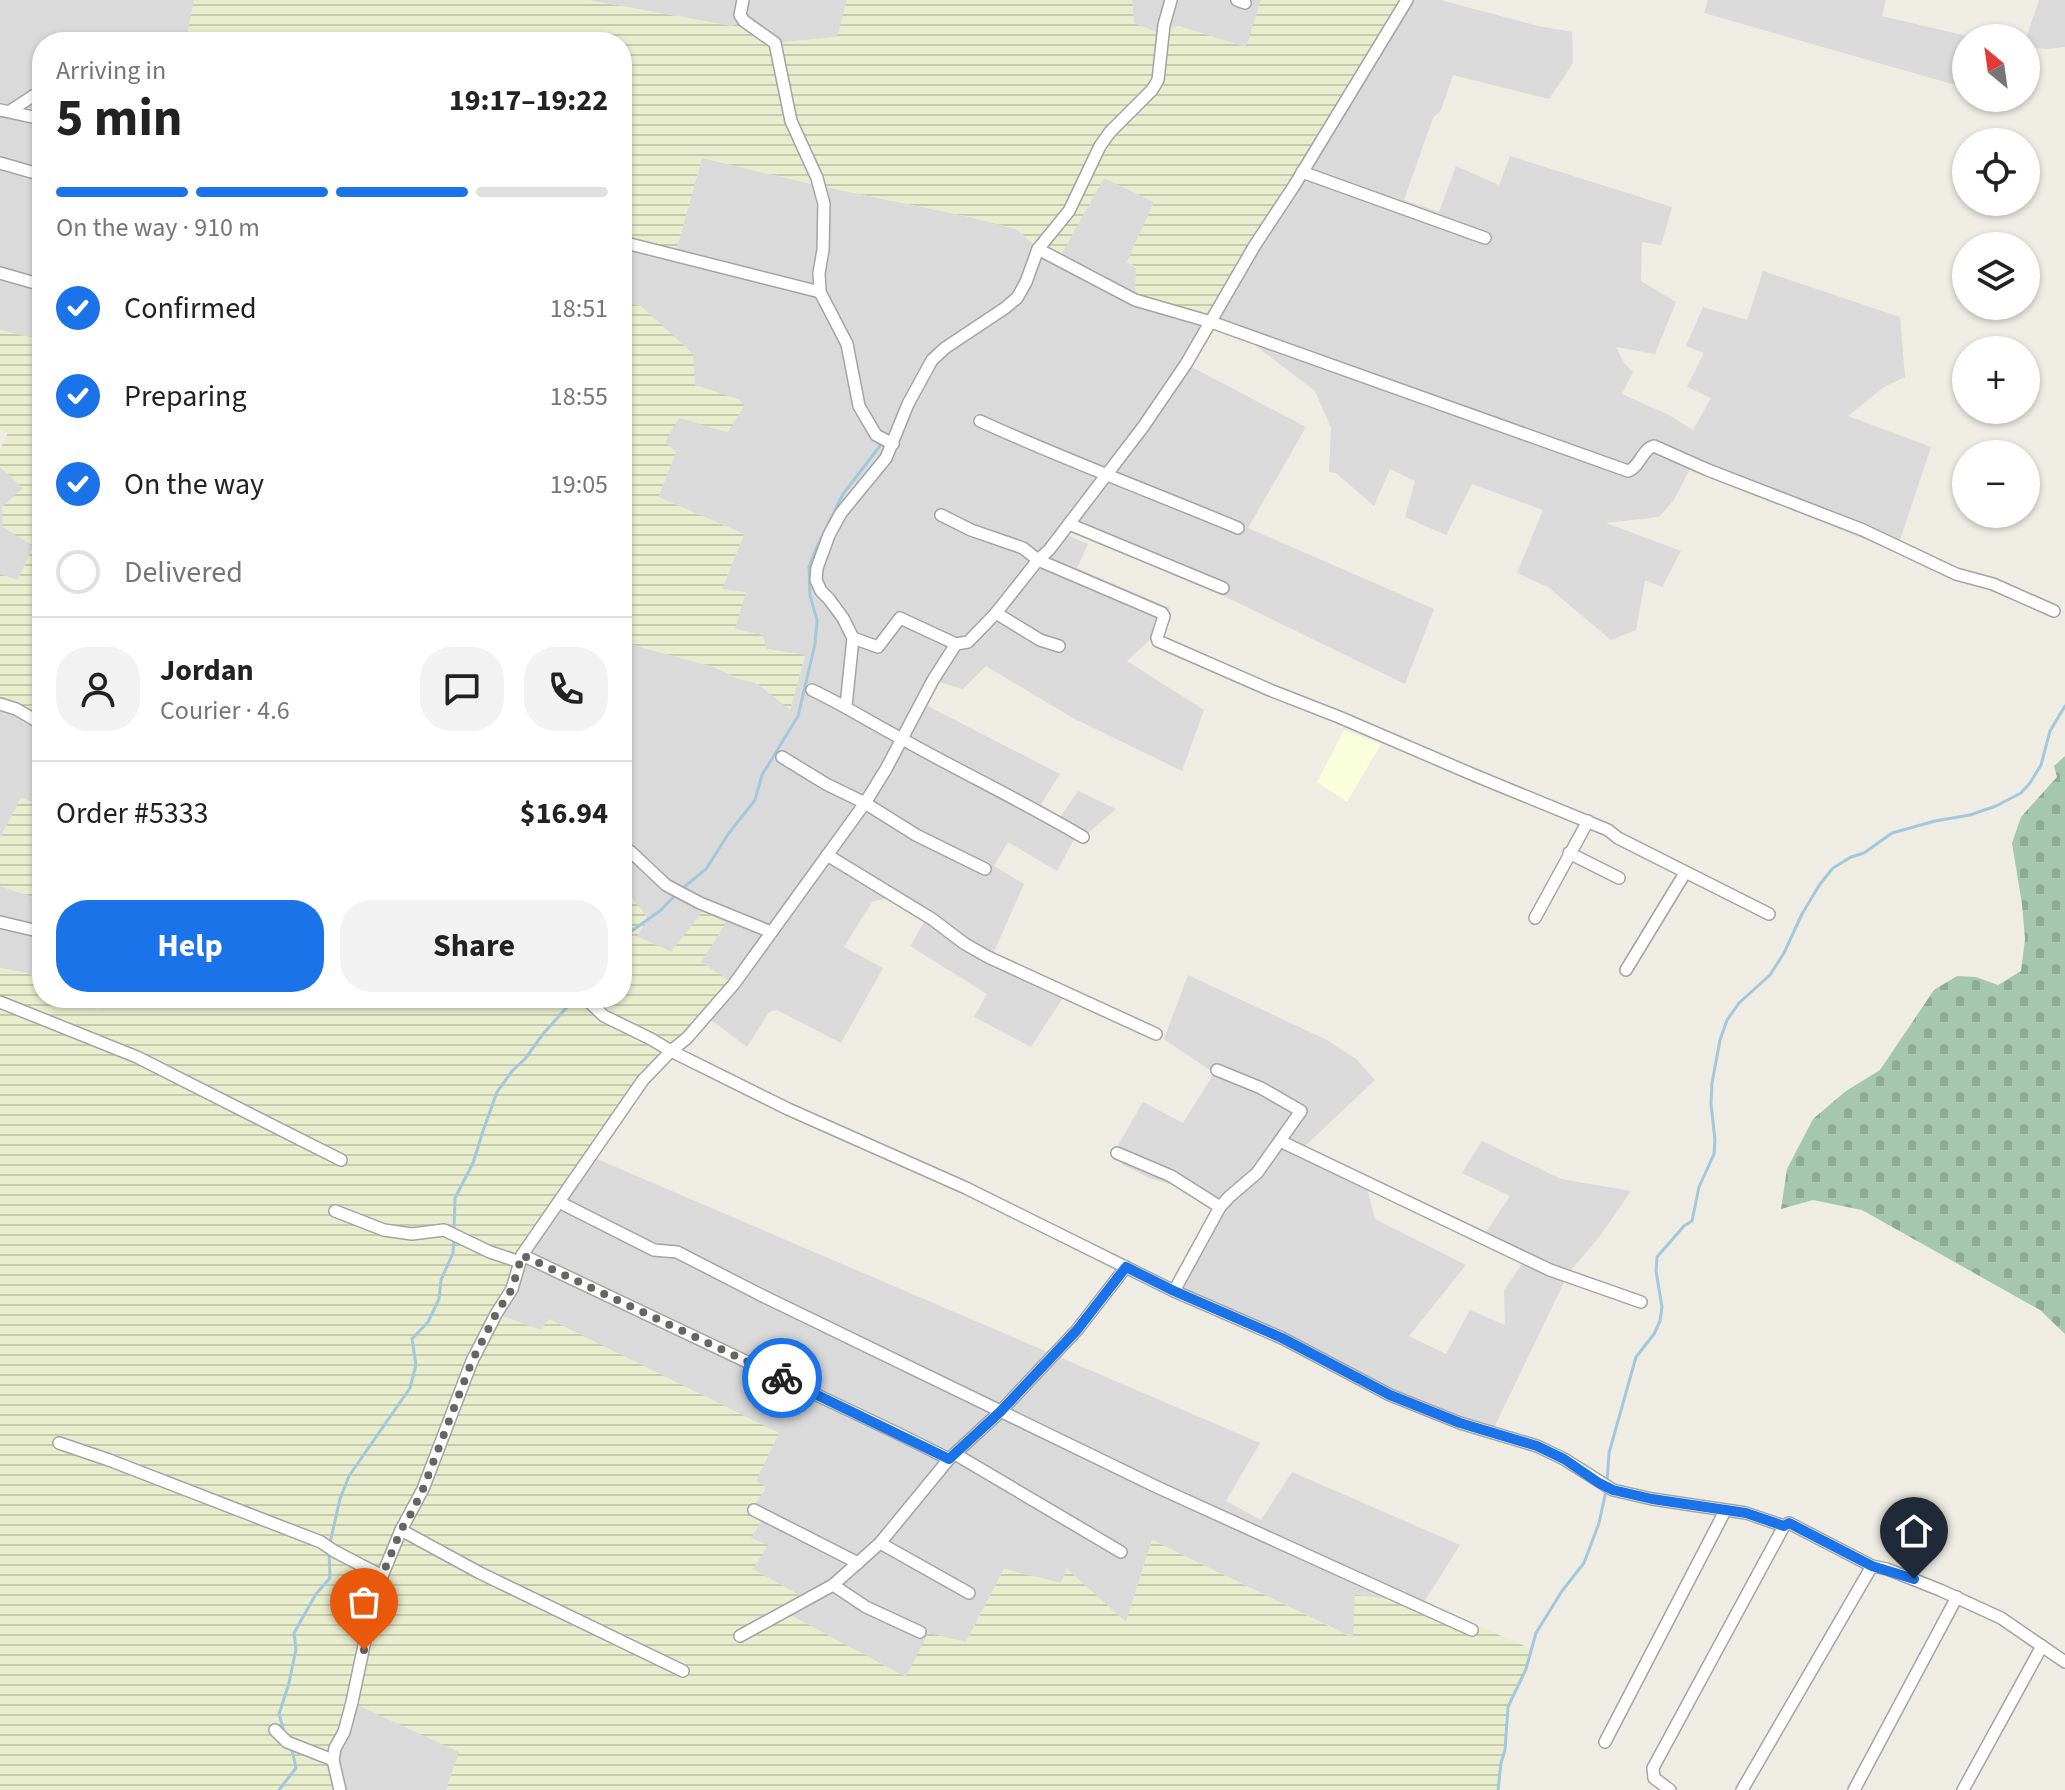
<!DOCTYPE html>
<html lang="en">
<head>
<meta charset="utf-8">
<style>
	body { margin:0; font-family:"Source Sans 3",sans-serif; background:#f2f2f2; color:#222; height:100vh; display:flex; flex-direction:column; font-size:30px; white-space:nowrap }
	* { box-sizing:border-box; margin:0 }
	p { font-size:26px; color:#767676 }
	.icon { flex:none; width:44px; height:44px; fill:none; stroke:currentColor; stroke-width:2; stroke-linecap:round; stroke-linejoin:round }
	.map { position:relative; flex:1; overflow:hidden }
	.details { position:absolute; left:32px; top:32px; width:600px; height:976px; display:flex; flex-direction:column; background:#fff; border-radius:32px; box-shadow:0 2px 6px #0004 }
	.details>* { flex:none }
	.needle { width:52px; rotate:331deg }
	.tools { position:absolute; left:1952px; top:24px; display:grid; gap:16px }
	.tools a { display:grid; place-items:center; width:88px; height:88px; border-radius:50%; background:#fff; box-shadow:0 2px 6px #0004; font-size:40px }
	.pin { position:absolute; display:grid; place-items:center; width:68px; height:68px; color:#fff; margin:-82px -34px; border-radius:50% 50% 50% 0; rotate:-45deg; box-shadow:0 0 8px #0007 }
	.pin .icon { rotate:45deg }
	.courier { position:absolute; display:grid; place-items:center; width:80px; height:80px; margin:-40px; border:6px solid #1a73e8; border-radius:50%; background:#fff; color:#222; box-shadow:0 2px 10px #0007 }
	.headline em { font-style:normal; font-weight:700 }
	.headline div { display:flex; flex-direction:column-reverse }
	.headline { display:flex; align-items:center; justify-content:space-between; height:136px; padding:0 24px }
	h1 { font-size:52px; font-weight:700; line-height:60px }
	.bar { display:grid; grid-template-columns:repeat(4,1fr); gap:12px 8px; align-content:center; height:96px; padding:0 24px }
	.bar i { height:10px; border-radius:6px; background:#e0e0e0 }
	.bar .on { background:#1a73e8 }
	.bar p { grid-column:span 4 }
	.line { display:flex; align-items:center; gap:20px; padding:0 24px; border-top:2px solid #e0e0e0 }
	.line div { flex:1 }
	.round { display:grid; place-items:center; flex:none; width:84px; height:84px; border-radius:32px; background:#f2f2f2 }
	ol { padding:0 24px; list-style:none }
	li { display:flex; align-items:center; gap:24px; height:88px }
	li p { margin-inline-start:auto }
	li .icon { padding:8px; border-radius:50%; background:#1a73e8; color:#fff; stroke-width:4 }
	li:last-child { color:#767676 }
	li i { width:44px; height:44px; border:4px solid #e0e0e0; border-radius:50% }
	.button { display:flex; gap:16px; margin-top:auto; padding:16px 24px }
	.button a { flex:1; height:92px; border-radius:32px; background:#1a73e8; color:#fff; font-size:32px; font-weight:700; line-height:92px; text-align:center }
	.button a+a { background:#f2f2f2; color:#222 }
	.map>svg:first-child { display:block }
</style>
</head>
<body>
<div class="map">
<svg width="2065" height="1790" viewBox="0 0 2065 1790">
	<defs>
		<pattern id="farmland-rules" width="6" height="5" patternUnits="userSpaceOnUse" patternTransform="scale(2)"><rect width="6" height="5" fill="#e7edcd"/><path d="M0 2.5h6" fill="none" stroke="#c6cbb0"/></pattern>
		<pattern id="cemetery-stones" width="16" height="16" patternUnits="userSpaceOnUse" patternTransform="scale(2)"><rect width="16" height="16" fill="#a4c7ae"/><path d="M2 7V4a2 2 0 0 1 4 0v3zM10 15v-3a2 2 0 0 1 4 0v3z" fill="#8daa95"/></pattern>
	</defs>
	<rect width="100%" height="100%" fill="#eeece3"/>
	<g fill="#dbdada">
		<polygon points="0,0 194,0 186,42 42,42 42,340 0,330"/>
		<polygon points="588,0 847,0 838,37 775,43 744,21 731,26"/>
		<polygon points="1132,0 1261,0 1247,48 1179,26 1156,32 1133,23"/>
		<polygon points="1407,0 1440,0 1538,26 1572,32 1573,63 1549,99 1453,75 1441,110 1433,118 1404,200 1439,212 1456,166 1499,185 1510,156 1672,207 1661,245 1642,242 1641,281 1676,302 1655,354 1616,347 1624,363 1633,372 1622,394 1669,415 1693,430 1711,398 1687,387 1704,353 1686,346 1703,307 1747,320 1763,271 1900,317 1905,377 1884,387 1848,416 1931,447 1896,552 1794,511 1693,463 1674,500 1659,517 1606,523 1681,551 1662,587 1645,580 1636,630 1611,640 1548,587 1517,573 1543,510 1472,484 1446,535 1405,517 1415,481 1390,469 1374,506 1336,473 1329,472 1331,428 1315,391 1215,315"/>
		<polygon points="1708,0 1886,0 1882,16 1975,38 1966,38 1966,88 1704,13"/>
		<polygon points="2039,0 2065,0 2065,47 2047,49 2026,47 2026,38"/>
		<polygon points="702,158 816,185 970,217 1016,229 1038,248 1103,177 1154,202 1127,262 1211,322 1186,364 1306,427 1248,528 1434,609 1405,684 1226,597 1163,571 1093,537 1089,539 1069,524 1062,533 1088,544 1077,568 1170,608 1156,634 1127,661 1204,710 1182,771 1073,718 986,666 963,689 933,680 922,703 1060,774 1040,806 1061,816 1078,791 1116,809 1087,834 1078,832 1057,871 1008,842 994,866 1024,884 993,954 1066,993 1031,1047 974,1017 987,994 910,946 925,921 887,898 872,902 844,947 883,968 841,1043 777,1010 769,1012 747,1047 707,1017 700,962 703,911 671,952 636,936 641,909 622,886 622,642 714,667 737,678 758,684 790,709 805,656 767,649 761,635 734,629 722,589 744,534 658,497 676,452 665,442 679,417 728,432 740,400 695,385 641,306 622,302 622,240 676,251"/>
		<polygon points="0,467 23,488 33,545 18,581 0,574"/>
		<polygon points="0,704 42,724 42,805 21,798 0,838"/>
		<polygon points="0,886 42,900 42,981 27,973 0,968"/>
		<polygon points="1188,975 1327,1040 1356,1059 1375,1080 1304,1147 1365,1181 1375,1219 1466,1265 1409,1336 1446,1354 1470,1310 1505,1325 1504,1290 1529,1254 1478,1244 1510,1196 1462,1173 1482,1141 1561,1179 1631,1191 1600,1236 1568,1274 1492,1432 1460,1423 1174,1291 1221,1199 1149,1178 1122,1164 1116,1149 1143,1102 1183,1123 1214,1073 1164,1039"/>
		<polygon points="264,1069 590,1156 1260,1443 1226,1501 1261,1520 1292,1472 1460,1545 1424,1602 1354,1638 1152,1540 1126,1622 1067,1570 1061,1583 1004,1569 966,1642 907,1678 784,1612 799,1595 753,1569 750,1538 755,1481 778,1433 541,1330 496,1314"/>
		<polygon points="353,1702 460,1752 446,1790 288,1790"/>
	</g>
	<polygon fill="#faffdb" points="1344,730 1381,744 1347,802 1317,782"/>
	<g fill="url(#farmland-rules)">
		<polygon points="194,0 588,0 731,26 744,21 775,43 837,37 847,0 1132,0 1134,23 1156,32 1179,26 1246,47 1261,0 1407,0 1211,322 1135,300 1136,267 1127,262 1154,202 1104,178 1062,253 1038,248 1016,229 970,217 816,185 702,158 676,251 622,240 622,42 186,42"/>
		<polygon points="622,302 641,306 693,354 695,385 740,400 744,406 728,432 679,418 665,442 676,452 658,497 744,534 722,589 746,592 735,629 762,635 767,649 805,655 790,710 758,684 737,678 714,667 622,642"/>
		<polygon points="0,330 42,340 42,724 0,704 0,574 18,580 33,546 3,527 2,507 23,488 0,467 0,450 8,433 0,430"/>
		<polygon points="21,798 42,805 42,900 0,886 0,838"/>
		<polygon points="622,886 641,909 648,920 637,936 671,952 703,911 726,923 701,962 734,984 671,1051 522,1255 496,1314 541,1330 549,1319 779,1433 756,1481 766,1487 754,1507 766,1514 751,1538 768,1545 753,1569 799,1595 785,1612 906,1677 928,1633 966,1642 1004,1569 1061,1583 1067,1569 1126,1622 1152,1540 1353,1638 1355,1595 1424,1602 1531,1649 1526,1669 1508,1707 1505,1750 1501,1763 1498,1790 446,1790 459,1752 353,1703 335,1748 340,1790 0,1790 0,968 27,973 42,981 42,998 75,998 98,1010 103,998 622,998"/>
	</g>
	<polygon fill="url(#cemetery-stones)" points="2065,756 2065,1334 2040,1310 1862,1210 1813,1200 1781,1209 1787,1169 1813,1119 1846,1091 1880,1070 1934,990 1957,976 1976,977 1998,985 2021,971 2025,939 2022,904 2012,843 2021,817 2057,777 2054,766"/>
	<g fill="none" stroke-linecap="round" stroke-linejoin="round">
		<g stroke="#a3c8dc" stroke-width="3">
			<polyline points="1024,272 1031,253"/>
			<polyline points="683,888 706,869 729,833 755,800 762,775 798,716 815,644 817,620 810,596 809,567 816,549 843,494 883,442"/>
			<polyline points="622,938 661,910 677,893"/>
			<polyline points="454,1229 455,1198 473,1163 483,1131 497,1092 512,1071 525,1059 543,1034 575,998"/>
			<polyline points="1607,1483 1609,1453 1636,1357 1654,1334 1660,1321 1662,1307 1656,1271 1657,1257 1684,1226 1692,1221 1699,1187 1714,1154 1715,1140 1711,1104 1712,1083 1720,1040 1727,1020 1739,1003 1770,975 1784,953 1802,914 1820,884 1833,868 1851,857 1864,853 1892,833 1935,821 1970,815 1996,806 2021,793 2030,783 2041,765 2050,731 2065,706"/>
			<polyline points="330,1543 340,1499 349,1476 410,1388 416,1365 412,1339 428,1322 439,1299 441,1280 453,1253 454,1237"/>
			<polyline points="284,1732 279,1714 289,1683 296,1649 294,1633 316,1594 330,1578 329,1550"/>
			<polyline points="279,1790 296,1768 292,1750"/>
			<polyline points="1498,1790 1501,1763 1505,1750 1508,1707 1526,1669 1536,1633 1562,1591 1584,1563 1599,1523 1606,1491"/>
		</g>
		<g stroke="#a4a4a4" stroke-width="14">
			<g id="minor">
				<polyline points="743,0 740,15 744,21 775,43 791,121 817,178 824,204 823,250 819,273 820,292 847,344 859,406 876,435 893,444"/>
				<polyline points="1237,0 1245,3"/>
				<polyline points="0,110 42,119"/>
				<polyline points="10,111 33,96 42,95"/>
				<polyline points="0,163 42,175"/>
				<polyline points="1302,172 1485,238"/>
				<polyline points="622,242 820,292"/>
				<path d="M1038 249 1135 300 1211 322 1628 471C1640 467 1642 449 1654 446L1708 470 1863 530 1956 574 1993 584 2054 611"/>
				<polyline points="0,273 42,285"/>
				<path d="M980 421C1065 460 1152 492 1238 528"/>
				<polyline points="941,515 971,530 1023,548 1038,560 1162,613 1164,616 1157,638 1158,641 1270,690 1339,717 1474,775 1608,830 1618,838 1769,914"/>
				<polyline points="1069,524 1223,588"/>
				<polyline points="996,613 1040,640 1059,646"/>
				<polyline points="853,638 878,647 900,618 956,644"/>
				<path d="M812 690C844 705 873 724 904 740 963 773 1024 802 1083 837"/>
				<polyline points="0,704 16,709 42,724"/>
				<polyline points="846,706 853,638 843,618 829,599 821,591 816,580 817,568 829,535 841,513 886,458 908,404 932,360 945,348 1005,308 1017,298 1026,282 1038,249 1069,211 1100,146 1110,132 1152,90 1158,80 1164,25 1171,0"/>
				<polyline points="782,757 826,784 865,803 916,835 985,869"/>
				<polyline points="630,851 666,885 700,903 771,932"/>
				<polyline points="1569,853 1619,878"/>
				<polyline points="827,855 932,919 965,944 988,957 1156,1034"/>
				<polyline points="1535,918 1588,821"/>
				<polyline points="0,922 42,932"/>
				<polyline points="1626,970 1685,873"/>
				<polyline points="585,998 604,1016 651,1039 671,1051 788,1109 966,1188 1174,1291 1282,1338 1390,1395 1460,1423 1537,1446 1564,1459 1613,1490 1652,1499 1746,1513 1784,1526 1789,1523 1872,1566 1887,1569 1940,1590 2001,1618 2065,1662"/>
				<polyline points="0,1002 137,1057 341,1160"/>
				<polyline points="1280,1141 1550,1270 1641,1302"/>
				<polyline points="1117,1153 1171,1176 1220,1207"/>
				<polyline points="559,1202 654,1250 677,1252 763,1296 1159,1488 1472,1630"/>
				<polyline points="335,1211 384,1230 412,1234 444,1230 490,1252 520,1262"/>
				<polyline points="522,1255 899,1434 949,1459"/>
				<polyline points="1174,1291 1220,1207 1229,1197 1257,1173 1301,1111 1261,1088 1217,1070"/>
				<polyline points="59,1443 109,1460 321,1542 334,1551 382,1576"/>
				<polyline points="955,1454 1121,1552"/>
				<polyline points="754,1510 858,1563"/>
				<polyline points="401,1530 480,1573 683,1671"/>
				<polyline points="880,1543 969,1593"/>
				<polyline points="833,1585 866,1607 920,1632"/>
				<polyline points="740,1636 833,1585 880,1543 949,1459 1000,1412 1077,1330 1126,1267"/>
				<polyline points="275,1730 287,1742 333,1760"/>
				<polyline points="1605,1742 1725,1511"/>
				<polyline points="340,1790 333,1760 335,1748 344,1732 352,1702 367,1631 382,1576 401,1530 423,1489 472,1361 496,1314 512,1289 522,1255 643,1080 671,1051 687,1038 734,984 865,803 886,769 933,680 956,644 968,642 996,613 1038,560 1049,550 1143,427 1186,364 1255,245 1294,186 1407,0"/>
				<polyline points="1670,1790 1654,1778 1653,1768 1784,1526"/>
				<polyline points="1742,1790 1872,1566"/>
				<polyline points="1854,1790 1957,1597"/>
				<polyline points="1963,1790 2042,1646"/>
			</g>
		</g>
		<use href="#minor" stroke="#fff" stroke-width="11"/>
	</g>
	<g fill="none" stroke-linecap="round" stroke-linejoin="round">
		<polyline stroke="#666562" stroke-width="8" stroke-dasharray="0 14.4" points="364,1650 382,1576 401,1530 412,1512 423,1489 472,1361 496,1314 512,1289 522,1255 782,1378"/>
		<polyline stroke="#1a73e8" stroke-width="10" points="782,1378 949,1459 1000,1412 1077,1330 1126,1267 1174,1291 1282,1338 1390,1395 1460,1423 1537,1446 1564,1459 1599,1483 1613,1490 1652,1499 1746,1513 1784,1526 1789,1523 1872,1566 1914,1579"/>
	</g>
</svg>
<div class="tools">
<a><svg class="needle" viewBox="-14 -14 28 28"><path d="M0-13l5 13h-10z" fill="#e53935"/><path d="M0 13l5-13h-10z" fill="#767676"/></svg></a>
<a><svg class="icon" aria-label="locate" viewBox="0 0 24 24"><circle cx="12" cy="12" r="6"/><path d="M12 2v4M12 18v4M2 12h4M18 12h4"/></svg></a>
<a><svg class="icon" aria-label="layers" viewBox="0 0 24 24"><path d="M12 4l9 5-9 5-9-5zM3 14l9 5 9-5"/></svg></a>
<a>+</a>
<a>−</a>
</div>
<div class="pin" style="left:364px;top:1650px;background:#ea580c"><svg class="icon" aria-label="bag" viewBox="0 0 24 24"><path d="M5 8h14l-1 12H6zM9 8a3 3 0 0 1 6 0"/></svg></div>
<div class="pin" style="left:1914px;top:1579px;background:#1f2937"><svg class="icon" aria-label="home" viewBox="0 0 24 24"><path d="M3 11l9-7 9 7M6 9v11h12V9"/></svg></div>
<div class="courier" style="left:782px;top:1378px"><svg class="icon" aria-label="bike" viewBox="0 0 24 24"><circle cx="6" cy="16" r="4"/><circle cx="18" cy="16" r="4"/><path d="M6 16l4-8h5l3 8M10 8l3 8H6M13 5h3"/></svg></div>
<section class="details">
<div class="headline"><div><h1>5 min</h1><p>Arriving in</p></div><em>19:17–19:22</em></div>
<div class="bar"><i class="on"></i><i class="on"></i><i class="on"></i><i></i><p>On the way · 910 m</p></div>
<ol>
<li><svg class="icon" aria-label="check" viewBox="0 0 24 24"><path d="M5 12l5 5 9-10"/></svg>Confirmed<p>18:51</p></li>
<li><svg class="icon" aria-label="check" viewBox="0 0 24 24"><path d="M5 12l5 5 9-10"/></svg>Preparing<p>18:55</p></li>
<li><svg class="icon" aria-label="check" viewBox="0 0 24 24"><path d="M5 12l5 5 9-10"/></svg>On the way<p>19:05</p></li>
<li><i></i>Delivered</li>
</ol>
<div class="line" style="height:144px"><a class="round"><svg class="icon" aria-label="person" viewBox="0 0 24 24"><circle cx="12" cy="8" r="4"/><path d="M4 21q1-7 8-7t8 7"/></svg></a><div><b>Jordan</b><p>Courier · 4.6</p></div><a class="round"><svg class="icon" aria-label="chat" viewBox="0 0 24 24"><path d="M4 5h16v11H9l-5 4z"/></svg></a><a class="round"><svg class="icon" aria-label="phone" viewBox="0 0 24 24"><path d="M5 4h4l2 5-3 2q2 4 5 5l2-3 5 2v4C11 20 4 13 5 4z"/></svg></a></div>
<div class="line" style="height:104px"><div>Order #5333</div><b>$16.94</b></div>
<div class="button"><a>Help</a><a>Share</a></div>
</section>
</div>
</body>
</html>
